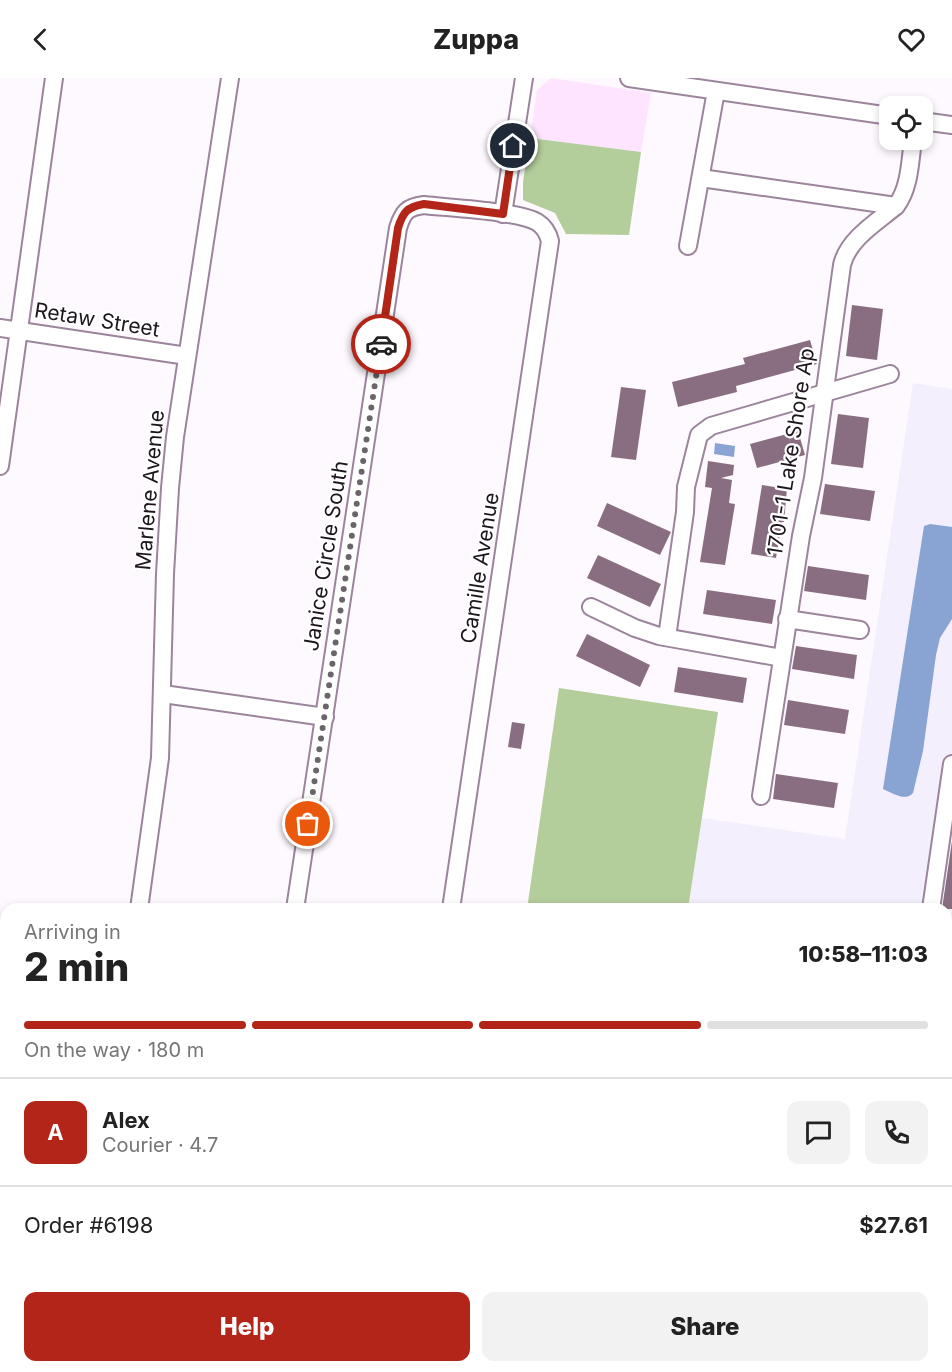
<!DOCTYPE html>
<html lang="en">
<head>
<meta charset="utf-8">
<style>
	body { margin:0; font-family:Inter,sans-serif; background:#f2f2f2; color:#222; height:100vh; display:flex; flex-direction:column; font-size:22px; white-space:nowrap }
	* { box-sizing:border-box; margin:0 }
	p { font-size:20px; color:#767676 }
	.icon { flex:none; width:33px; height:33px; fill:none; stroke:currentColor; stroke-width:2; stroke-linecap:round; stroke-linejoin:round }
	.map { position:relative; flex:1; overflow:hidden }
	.drawer { position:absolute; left:0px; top:825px; width:952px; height:470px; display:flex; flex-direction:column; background:#fff; border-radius:18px 18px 0 0; box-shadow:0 3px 9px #0003 }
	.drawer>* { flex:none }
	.controls { position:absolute; left:879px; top:18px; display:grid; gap:12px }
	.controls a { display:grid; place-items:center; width:54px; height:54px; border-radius:12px; background:#fff; box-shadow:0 3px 9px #0003; font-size:30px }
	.pin { position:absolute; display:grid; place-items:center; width:51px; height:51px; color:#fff; margin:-26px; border:3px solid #fff; border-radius:50%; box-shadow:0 2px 6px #0007 }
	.courier { position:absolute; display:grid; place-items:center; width:60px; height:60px; margin:-30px; border:4px solid #b32518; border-radius:50%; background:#fff; color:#222; box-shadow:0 2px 8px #0007 }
	.head em { font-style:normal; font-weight:800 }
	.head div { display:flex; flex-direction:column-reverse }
	.head { display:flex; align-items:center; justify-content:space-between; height:102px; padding:0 24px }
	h1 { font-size:39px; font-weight:800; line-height:45px }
	.bar { display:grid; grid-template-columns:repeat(4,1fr); gap:9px 6px; align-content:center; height:72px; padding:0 24px }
	.bar i { height:8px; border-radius:4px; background:#e0e0e0 }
	.bar .selected { background:#b32518 }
	.bar p { grid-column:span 4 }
	.line { display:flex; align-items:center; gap:15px; padding:0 24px; border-top:2px solid #e0e0e0 }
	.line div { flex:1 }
	.round { display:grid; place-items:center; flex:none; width:63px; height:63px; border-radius:12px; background:#f2f2f2 }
	.button { display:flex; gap:12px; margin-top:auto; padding:12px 24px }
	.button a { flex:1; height:69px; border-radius:12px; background:#b32518; color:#fff; font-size:24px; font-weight:800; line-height:69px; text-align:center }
	.button a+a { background:#f2f2f2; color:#222 }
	header { display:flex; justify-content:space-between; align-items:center; height:78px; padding:0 24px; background:#fff; font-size:27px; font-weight:800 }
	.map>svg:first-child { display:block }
</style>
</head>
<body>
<header><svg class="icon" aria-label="back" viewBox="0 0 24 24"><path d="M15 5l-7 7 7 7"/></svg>Zuppa<svg class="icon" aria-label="heart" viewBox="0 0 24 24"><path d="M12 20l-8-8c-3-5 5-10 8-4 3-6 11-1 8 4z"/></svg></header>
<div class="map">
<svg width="952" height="1294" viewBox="0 0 952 1294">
	<rect width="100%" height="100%" fill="#fef9fe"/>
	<g fill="#f3effc">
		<polygon points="913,305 952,311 952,735 936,831 688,831 702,740 845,761"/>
		<polygon points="0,1022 6,1023 6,1262 0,1261"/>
		<polygon points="372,1288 372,1294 215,1294 179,1289"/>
		<polygon points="389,1289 869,1289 868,1294 390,1294"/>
	</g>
	<polygon fill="#fee4fe" points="551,0 651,15 641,74 530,60 537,12"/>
	<g fill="#b3cd9b">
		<polygon points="530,60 641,74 629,157 566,156 555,135 523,122 523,104"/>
		<polygon points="559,610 718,634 688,831 527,831"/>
	</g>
	<g fill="#89a4d2">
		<polygon points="715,365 735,368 734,379 714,376"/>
		<path d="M930 446 952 449V541L940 560 936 577 923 673 913 715C905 724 893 715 883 711L924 448Z"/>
	</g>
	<g fill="#896e82">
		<polygon points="852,227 883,231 877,282 846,278"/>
		<polygon points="810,262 817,286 736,308 737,314 678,329 672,304 745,286 743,280"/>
		<polygon points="621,309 646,312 636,382 611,379"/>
		<polygon points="838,336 869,340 863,390 831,386"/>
		<polygon points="798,353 805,377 757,390 750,366"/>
		<polygon points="708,383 734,387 733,397 721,400 732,402 729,425 735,426 725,487 700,484 712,410 705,409"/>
		<polygon points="825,406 875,413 870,443 820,436"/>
		<polygon points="762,407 787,411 784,444 782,444 776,480 751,476"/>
		<polygon points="607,425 671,454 660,477 597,448"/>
		<polygon points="598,477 661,506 650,529 587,500"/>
		<polygon points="808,488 869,497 866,522 804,513"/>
		<polygon points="707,512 776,522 772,546 703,536"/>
		<polygon points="587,556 650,587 640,609 576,578"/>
		<polygon points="796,568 857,577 854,601 792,591"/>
		<polygon points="678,589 747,600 743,625 674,614"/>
		<polygon points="788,622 849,632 845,656 784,647"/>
		<polygon points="512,644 525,646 521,671 508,669"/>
		<polygon points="776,696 838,705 834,730 773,721"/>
		<polygon points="952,763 952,831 942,831"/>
	</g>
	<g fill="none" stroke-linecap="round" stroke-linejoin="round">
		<g stroke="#9b849c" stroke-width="20">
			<g id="minor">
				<polyline points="629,0 890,38"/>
				<polyline points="922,43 952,47"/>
				<polyline points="701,100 896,128"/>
				<polyline points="503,136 524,0"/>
				<polyline points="688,168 716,13"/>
				<polyline points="0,250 187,278"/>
				<polyline points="0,388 54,0"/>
				<polyline points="591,529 635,550 659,558 782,580"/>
				<polyline points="787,541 860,552"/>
				<polyline points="667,559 685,434 686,409 699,357 711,348 890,296"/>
				<polyline points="163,616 325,639"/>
				<path d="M761 718 801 458 813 400 842 187C848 161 877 144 896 128 910 110 910 83 913 62"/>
				<polyline points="139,831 160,680 165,496 170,410 175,359 230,0"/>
				<path d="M295 831 398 150C403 134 407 129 424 127 450 130 517 133 537 144 545 149 548 155 550 163L451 831"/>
				<polyline points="931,831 952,686"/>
				<polyline points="0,941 6,942"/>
				<polyline points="946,941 952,904"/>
				<polyline points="946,1114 952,1115"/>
				<polyline points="0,1148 6,1149"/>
				<polyline points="946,1162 952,1162"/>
				<polyline points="380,1288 380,1294"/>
				<polyline points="95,1294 96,1288"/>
				<polyline points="144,1294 145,1288"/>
				<polyline points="171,1294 171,1288"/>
				<polyline points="466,1294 467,1288"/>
				<polyline points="531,1294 532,1288"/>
				<polyline points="548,1294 549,1288"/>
				<polyline points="631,1294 632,1288"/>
				<polyline points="668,1294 669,1288"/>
				<polyline points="761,1294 761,1288"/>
				<polyline points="819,1294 820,1288"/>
				<polyline points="860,1294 861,1288"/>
				<polyline points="898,1294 899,1288"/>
			</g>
		</g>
		<g stroke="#9b849c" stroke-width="24">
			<g id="major">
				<polyline points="0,1286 6,1287"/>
				<polyline points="19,1288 53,1294"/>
			</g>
		</g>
		<use href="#minor" stroke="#fff" stroke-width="16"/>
		<use href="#major" stroke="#fff" stroke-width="21"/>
	</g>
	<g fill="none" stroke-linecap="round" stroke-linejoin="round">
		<polyline stroke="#6c646c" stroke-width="6" stroke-dasharray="0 10.8" points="308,746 381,266"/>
		<path stroke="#b32518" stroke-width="8" d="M381 266 398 150C403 134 407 129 424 126L503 136 513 68"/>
	</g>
	<g text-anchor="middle" stroke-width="4.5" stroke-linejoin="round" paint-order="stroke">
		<g font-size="21" fill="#1d141d" stroke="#fff">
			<text transform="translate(97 242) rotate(9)" y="7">Retaw Street</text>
			<text transform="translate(791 374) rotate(-81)" y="7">1701-1 Lake Shore Ap</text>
			<text transform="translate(150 412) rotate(-85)" y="7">Marlene Avenue</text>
			<text transform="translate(326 478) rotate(-81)" y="7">Janice Circle South</text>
			<text transform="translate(480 490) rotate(-81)" y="7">Camille Avenue</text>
		</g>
	</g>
</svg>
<div class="controls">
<a><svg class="icon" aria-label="locate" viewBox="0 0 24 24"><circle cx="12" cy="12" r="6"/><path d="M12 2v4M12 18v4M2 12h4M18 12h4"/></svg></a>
</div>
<div class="pin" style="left:308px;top:746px;background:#ea580c"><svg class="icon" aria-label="bag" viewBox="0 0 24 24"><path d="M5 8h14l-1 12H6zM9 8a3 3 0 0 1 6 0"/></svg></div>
<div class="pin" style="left:513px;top:68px;background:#1f2937"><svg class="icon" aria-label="home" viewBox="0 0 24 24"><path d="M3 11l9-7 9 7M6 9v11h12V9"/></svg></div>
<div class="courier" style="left:381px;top:266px"><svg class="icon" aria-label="car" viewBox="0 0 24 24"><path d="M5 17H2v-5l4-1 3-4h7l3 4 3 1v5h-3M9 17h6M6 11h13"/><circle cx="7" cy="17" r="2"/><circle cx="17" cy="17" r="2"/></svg></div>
<section class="drawer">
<div class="head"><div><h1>2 min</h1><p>Arriving in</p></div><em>10:58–11:03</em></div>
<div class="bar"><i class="selected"></i><i class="selected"></i><i class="selected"></i><i></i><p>On the way · 180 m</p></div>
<div class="line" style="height:108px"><b class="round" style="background:#b32518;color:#fff">A</b><div><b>Alex</b><p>Courier · 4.7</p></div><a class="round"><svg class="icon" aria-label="chat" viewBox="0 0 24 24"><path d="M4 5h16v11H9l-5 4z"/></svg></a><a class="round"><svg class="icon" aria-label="phone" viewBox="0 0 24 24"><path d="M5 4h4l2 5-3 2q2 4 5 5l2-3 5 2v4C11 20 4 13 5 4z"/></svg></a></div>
<div class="line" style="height:78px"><div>Order #6198</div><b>$27.61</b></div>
<div class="button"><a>Help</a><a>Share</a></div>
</section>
</div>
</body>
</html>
